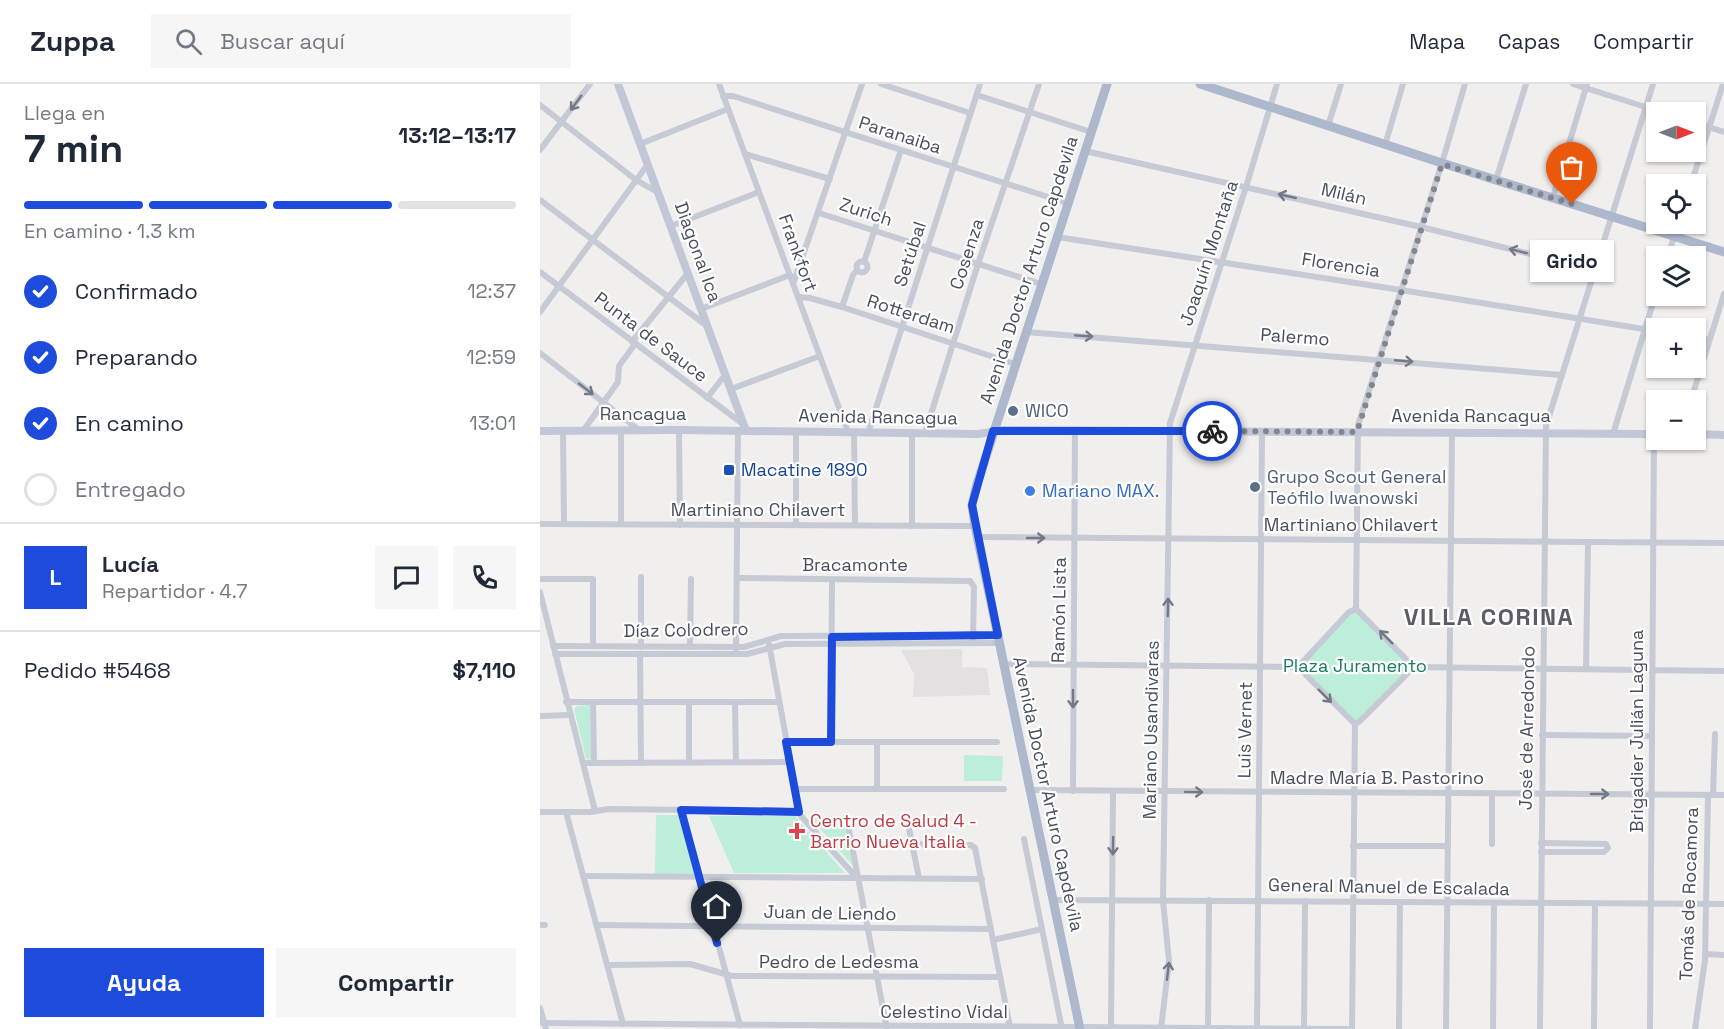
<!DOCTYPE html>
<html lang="es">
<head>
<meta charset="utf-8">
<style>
	body { margin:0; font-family:"Space Grotesk",sans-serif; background:#f6f6f7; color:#1f2937; height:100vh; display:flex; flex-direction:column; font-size:22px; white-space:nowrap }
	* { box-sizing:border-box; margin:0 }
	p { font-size:20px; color:#747a83 }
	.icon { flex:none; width:33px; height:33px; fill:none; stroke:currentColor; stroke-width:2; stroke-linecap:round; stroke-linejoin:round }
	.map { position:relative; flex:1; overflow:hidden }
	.panel { display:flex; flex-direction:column; background:#fff; width:540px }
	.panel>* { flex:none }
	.needle { width:39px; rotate:90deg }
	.fabs { position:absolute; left:1106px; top:18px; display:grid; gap:12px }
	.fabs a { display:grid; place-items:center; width:60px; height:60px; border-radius:0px; background:#fff; box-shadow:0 2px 4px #0004; font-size:30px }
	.pin { position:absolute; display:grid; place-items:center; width:51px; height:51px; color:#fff; margin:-62px -26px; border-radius:50% 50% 50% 0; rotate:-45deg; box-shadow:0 0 6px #0007 }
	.pin .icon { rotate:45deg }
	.courier { position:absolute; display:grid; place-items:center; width:60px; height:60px; margin:-30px; border:4px solid #1d4cdc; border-radius:50%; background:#fff; color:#222; box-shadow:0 2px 8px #0007 }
	.bubble { position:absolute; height:42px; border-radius:0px; background:#fff; box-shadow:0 2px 4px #0004; font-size:20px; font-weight:700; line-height:42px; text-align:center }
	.head em { font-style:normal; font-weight:700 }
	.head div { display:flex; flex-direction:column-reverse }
	.head { display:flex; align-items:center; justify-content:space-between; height:102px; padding:0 24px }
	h1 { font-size:39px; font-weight:700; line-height:45px }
	.bar { display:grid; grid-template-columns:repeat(4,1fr); gap:9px 6px; align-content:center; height:72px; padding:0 24px }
	.bar i { height:8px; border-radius:4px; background:#e0e1e3 }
	.bar .on { background:#1d4cdc }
	.bar p { grid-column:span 4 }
	.line { display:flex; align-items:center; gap:15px; padding:0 24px; border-top:2px solid #e0e1e3 }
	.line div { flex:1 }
	.round { display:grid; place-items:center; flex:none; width:63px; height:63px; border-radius:0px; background:#f6f6f7 }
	ol { padding:0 24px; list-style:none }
	li { display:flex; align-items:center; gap:18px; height:66px }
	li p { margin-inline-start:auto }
	li .icon { padding:6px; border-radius:50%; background:#1d4cdc; color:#fff; stroke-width:4 }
	li:last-child { color:#747a83 }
	li i { width:33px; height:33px; border:3px solid #e0e1e3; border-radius:50% }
	.primary-button { display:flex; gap:12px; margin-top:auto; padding:12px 24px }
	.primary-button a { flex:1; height:69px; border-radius:0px; background:#1d4cdc; color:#fff; font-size:24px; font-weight:700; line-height:69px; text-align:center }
	.primary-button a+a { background:#f6f6f7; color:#1f2937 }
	header { display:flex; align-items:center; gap:36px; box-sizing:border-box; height:84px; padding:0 30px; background:#fff; border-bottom:2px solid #e0e1e3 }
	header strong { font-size:28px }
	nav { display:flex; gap:33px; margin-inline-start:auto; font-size:21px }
	.search { width:420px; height:54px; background:#f6f6f7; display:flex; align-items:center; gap:15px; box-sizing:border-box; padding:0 21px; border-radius:0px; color:#747a83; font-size:22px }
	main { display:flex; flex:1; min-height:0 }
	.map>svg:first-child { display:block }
</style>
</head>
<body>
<header>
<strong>Zuppa</strong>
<div class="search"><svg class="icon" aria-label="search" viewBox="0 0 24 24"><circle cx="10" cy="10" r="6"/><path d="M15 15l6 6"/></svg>Buscar aquí</div>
<nav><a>Mapa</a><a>Capas</a><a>Compartir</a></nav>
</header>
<main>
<section class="panel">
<div class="head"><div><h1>7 min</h1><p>Llega en</p></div><em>13:12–13:17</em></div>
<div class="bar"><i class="on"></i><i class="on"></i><i class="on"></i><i></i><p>En camino · 1.3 km</p></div>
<ol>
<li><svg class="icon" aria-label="check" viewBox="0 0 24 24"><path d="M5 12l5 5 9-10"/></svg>Confirmado<p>12:37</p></li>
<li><svg class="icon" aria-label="check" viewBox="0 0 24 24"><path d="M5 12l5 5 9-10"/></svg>Preparando<p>12:59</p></li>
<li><svg class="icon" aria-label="check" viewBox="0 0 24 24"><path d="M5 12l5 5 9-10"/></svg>En camino<p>13:01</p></li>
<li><i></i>Entregado</li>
</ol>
<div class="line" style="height:108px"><b class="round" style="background:#1d4cdc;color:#fff">L</b><div><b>Lucía</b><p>Repartidor · 4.7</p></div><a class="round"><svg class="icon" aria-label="chat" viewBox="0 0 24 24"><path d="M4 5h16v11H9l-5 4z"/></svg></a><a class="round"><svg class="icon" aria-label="phone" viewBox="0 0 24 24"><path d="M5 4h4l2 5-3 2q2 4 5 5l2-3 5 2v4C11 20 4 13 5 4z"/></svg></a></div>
<div class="line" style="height:78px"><div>Pedido #5468</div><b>$7,110</b></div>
<div class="primary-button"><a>Ayuda</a><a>Compartir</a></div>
</section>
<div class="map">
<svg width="1184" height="945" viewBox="0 0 1184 945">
	<rect width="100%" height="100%" fill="#f1efee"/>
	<polygon fill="#e2e0e0" points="422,565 422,583 447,584 450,611 373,613 374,590 361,566"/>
	<g fill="#bdeed9">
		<polygon points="816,525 874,583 815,640 759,586 760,579"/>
		<polygon points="50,621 51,674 49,676 46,675 34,625 37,622"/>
		<polygon points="424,671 463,672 462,697 424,697"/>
		<polygon points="116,731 142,731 157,790 115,790"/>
		<polygon points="169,732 255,732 305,789 194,789"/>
		<polygon points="303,732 313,782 270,733"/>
	</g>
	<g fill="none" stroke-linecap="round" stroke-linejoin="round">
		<g stroke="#c5cad5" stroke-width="6">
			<polyline points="179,0 308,348"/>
			<polyline points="341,0 430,29"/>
			<polyline points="1033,0 1121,28"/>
			<polyline points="437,11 551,48"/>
			<polyline points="183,12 193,12 527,119"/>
			<polyline points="0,21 96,96 119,109"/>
			<polyline points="1155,39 1184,48"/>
			<polyline points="788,42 801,0"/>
			<polyline points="100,60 188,25"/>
			<polyline points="845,61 863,0"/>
			<polyline points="0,66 50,0"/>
			<polyline points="545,67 881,143 1055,186"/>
			<polyline points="205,70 290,95"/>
			<polyline points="956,96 986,0"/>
			<polyline points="1151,100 1183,0"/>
			<polyline points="1013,113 1047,0"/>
			<polyline points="0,116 167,242"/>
			<polyline points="279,129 501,200"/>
			<polyline points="131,142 219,108"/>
			<polyline points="517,153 861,206 1116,247"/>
			<polyline points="1128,172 1138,140"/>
			<circle cx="322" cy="183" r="5.5"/>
			<polyline points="324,178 361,66"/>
			<polyline points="0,188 203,340"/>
			<polyline points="253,200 322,0"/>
			<polyline points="258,213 270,214 302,223 475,280"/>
			<polyline points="302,223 313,191 317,186"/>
			<polyline points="161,225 250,191"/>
			<polyline points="0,228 108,80"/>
			<polyline points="486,248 1022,291"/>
			<polyline points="1155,253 1169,256"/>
			<polyline points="92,258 148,189"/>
			<polyline points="0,269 99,346"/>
			<polyline points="191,305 280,272"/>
			<polyline points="167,314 185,291"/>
			<polyline points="1151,316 1184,210"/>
			<polyline points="81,346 81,440"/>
			<polyline points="139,346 140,441"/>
			<polyline points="23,347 24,440"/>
			<polyline points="43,347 78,298 79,282 95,260"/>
			<polyline points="314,348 315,441"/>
			<polyline points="328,349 440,0"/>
			<polyline points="372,349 372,442"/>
			<polyline points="385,349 438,180 499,0"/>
			<polyline points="1073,350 1116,209"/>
			<polyline points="0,440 435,442"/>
			<polyline points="256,441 256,348"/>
			<polyline points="438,453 1184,459"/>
			<polyline points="197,494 430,497 434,503 433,556"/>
			<polyline points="0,495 53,495 53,562"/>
			<polyline points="0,508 55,727"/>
			<polyline points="816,525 818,341 902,79 925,0"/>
			<polyline points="816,525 874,583"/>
			<polyline points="229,560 260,731 317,794"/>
			<polyline points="13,562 204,563 241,552 458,551"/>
			<polyline points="101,563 101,493"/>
			<polyline points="150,563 151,495"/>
			<polyline points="196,565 198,346"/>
			<polyline points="15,570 207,570 245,560 460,559"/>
			<polyline points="100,570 101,679"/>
			<polyline points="464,580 758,583"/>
			<polyline points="758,583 809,528 816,525"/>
			<polyline points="758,583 815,640"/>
			<polyline points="874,583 1184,587"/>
			<polyline points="1046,585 1048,458"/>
			<polyline points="26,618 239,618"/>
			<polyline points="53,618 54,679"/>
			<polyline points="149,618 149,678"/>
			<polyline points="195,618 196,678"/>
			<polyline points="0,632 30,631"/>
			<polyline points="815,640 820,637 874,583"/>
			<polyline points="1002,651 1111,652"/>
			<polyline points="246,658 457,658"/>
			<polyline points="291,658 292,496"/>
			<polyline points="337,658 337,704"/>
			<polyline points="43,679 250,678"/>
			<polyline points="255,705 464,705"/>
			<polyline points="490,706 1184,711"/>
			<polyline points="533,707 535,346"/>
			<polyline points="952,710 952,760"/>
			<polyline points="1173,711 1175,650"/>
			<polyline points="142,726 200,941"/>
			<polyline points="0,728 51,728 68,725 259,727"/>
			<polyline points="26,728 83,940"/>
			<polyline points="367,735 379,794"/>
			<polyline points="307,736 347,945"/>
			<polyline points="484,755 522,945"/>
			<polyline points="373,760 431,761 435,764 470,943"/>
			<polyline points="813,762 908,762"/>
			<polyline points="1001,768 1064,768 1068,764 1066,760 1001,759"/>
			<polyline points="43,792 442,795"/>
			<polyline points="514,816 1184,820"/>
			<polyline points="0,841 5,841"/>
			<polyline points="57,841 451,845"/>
			<polyline points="453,856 502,845"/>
			<polyline points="1165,870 1184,871"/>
			<polyline points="68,881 150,880 192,892 460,893"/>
			<polyline points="0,924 6,945"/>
			<polyline points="0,939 809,945"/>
			<polyline points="571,943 573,707"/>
			<polyline points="621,945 629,877 623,817 630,339 706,103 737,0"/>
			<polyline points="668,945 669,816"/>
			<polyline points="717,945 722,347"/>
			<polyline points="764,945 765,817"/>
			<polyline points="812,945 815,640"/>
			<polyline points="859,945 860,818"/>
			<polyline points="906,945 912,348"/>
			<polyline points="953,945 954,819"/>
			<polyline points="1000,945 1006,342 1113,0"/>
			<polyline points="1054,945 1055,820"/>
			<polyline points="1110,945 1114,350"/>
			<polyline points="1155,945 1165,876 1168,711"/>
		</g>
		<g stroke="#c1c7d7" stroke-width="8">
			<polyline points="78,0 206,347"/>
			<polyline points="0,347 139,346 438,350 464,346 1116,350"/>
			<polyline points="1155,350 1184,351"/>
		</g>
		<g stroke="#aeb8cd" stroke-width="9">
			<polyline points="660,0 902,79 1184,168"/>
			<polyline points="540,945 435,442 432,421 437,400 567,0"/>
		</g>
	</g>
	<defs><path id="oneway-shaft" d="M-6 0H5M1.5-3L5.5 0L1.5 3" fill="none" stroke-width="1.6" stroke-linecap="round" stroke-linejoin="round" transform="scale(1.5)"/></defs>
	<g stroke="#737986">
		<use href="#oneway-shaft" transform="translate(36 19) rotate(126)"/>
		<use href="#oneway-shaft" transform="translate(747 112) rotate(-167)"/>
		<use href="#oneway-shaft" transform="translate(978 167) rotate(-166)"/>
		<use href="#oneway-shaft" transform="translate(544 252) rotate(4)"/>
		<use href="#oneway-shaft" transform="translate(864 277) rotate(5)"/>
		<use href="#oneway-shaft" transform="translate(46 305) rotate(38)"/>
		<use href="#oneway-shaft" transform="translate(496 454)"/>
		<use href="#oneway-shaft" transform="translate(628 523) rotate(-89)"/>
		<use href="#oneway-shaft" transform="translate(846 553) rotate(-135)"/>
		<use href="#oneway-shaft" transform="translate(785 612) rotate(45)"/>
		<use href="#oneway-shaft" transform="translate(533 615) rotate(90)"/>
		<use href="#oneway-shaft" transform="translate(654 708) rotate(1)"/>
		<use href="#oneway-shaft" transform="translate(1060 710)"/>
		<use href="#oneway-shaft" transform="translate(573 762) rotate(91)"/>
		<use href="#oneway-shaft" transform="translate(628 887) rotate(-83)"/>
	</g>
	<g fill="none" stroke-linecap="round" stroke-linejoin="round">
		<polyline stroke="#82868e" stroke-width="6" stroke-dasharray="0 10.8" points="672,347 817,348 902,80 1032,120"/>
		<polyline stroke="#1d4cdc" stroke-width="8" points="177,859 141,726 259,728 246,658 291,658 292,553 458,551 432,421 453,347 672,347"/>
	</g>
	<g fill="#5c6f8a" stroke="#fff" stroke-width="2">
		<circle cx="473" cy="327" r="6"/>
		<circle cx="715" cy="403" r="6"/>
	</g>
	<rect fill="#1a4fb4" stroke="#fff" stroke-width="2" x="183" y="380" width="12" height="12" rx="3"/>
	<circle fill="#3f7fe0" stroke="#fff" stroke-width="2" cx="490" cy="407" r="6"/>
	<path fill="#e0444e" stroke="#fff" stroke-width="2" d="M254 738h6v6h6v6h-6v6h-6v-6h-6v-6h6z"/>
	<g text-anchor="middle" stroke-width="4.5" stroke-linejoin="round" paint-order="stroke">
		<g font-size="18" fill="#474e5b" stroke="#fff">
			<text transform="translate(360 51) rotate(18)" y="6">Paranaiba</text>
			<text transform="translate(804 110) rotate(13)" y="6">Milán</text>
			<text transform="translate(326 128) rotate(18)" y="6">Zurich</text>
			<text transform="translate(158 168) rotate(70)" y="6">Diagonal Ica</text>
			<text transform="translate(258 169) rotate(70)" y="6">Frankfort</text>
			<text transform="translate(669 169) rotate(-72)" y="6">Joaquín Montaña</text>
			<text transform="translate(370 170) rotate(-72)" y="6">Setúbal</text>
			<text transform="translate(427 170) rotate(-72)" y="6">Cosenza</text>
			<text transform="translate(801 181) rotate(9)" y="6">Florencia</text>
			<text transform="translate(489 186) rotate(-72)" y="6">Avenida Doctor Arturo Capdevila</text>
			<text transform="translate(371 230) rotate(18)" y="6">Rotterdam</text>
			<text transform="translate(111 253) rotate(37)" y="6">Punta de Sauce</text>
			<text transform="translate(755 253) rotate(4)" y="6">Palermo</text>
			<text x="103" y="336">Rancagua</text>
			<text x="931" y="338">Avenida Rancagua</text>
			<text transform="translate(338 333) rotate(1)" y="6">Avenida Rancagua</text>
			<text x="218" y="432">Martiniano Chilavert</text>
			<text x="811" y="447">Martiniano Chilavert</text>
			<text x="315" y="487">Bracamonte</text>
			<text transform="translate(519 526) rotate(-89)" y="6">Ramón Lista</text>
			<text transform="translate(146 546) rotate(-1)" y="6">Díaz Colodrero</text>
			<text transform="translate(987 644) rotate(-89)" y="6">José de Arredondo</text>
			<text transform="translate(611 646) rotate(-89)" y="6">Mariano Usandivaras</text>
			<text transform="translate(705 646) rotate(-89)" y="6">Luis Vernet</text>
			<text transform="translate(1097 647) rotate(-90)" y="6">Brigadier Julián Laguna</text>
			<text x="837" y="700">Madre María B. Pastorino</text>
			<text transform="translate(508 710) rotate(78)" y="6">Avenida Doctor Arturo Capdevila</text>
			<text transform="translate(849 803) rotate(1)" y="6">General Manuel de Escalada</text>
			<text transform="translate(1149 810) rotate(-88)" y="6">Tomás de Rocamora</text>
			<text transform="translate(290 829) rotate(1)" y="6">Juan de Liendo</text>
			<text x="299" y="884">Pedro de Ledesma</text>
			<text x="404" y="934">Celestino Vidal</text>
		</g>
		<g font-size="18" fill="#4e5e75" stroke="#fff" text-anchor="start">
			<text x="485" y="333">WICO</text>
			<text x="727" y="399">Grupo Scout General<tspan x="727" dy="21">Teófilo Iwanowski</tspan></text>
		</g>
		<g font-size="18" fill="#164399" stroke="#fff" text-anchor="start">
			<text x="201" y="392">Macatine 1890</text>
		</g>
		<g font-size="18" fill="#366cbe" stroke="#fff" text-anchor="start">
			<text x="502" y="413">Mariano MAX.</text>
		</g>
		<g font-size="18" fill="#197b5d" stroke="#fff">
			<text x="815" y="588">Plaza Juramento</text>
		</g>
		<g font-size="18" fill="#be3a42" stroke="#fff" text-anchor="start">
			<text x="270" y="743">Centro de Salud 4 -<tspan x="270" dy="21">Barrio Nueva Italia</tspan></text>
		</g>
		<g font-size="24" font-weight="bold" letter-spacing="1.5" fill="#5b5d63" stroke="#fff">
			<text x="949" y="541">VILLA CORINA</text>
		</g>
	</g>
</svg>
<div class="fabs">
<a><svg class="needle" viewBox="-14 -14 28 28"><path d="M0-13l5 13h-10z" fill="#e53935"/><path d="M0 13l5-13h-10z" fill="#747a83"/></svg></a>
<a><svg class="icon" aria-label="locate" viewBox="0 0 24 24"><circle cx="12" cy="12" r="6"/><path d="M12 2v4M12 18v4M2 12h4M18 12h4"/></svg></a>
<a><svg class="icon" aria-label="layers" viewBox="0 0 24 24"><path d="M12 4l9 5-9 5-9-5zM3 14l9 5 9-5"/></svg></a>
<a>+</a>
<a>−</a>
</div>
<div class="pin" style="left:1032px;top:120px;background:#ea580c"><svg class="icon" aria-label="bag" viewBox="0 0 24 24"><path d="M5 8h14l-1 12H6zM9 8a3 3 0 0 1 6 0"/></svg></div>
<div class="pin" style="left:177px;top:859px;background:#1f2937"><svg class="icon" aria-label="home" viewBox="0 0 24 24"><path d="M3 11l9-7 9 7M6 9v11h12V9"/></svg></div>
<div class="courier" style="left:672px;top:347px"><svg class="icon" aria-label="bike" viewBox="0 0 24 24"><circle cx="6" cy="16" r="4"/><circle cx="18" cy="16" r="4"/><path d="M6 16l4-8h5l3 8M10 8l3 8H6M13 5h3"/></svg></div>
<div class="bubble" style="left:990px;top:156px;width:84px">Grido</div>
</div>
</main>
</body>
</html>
